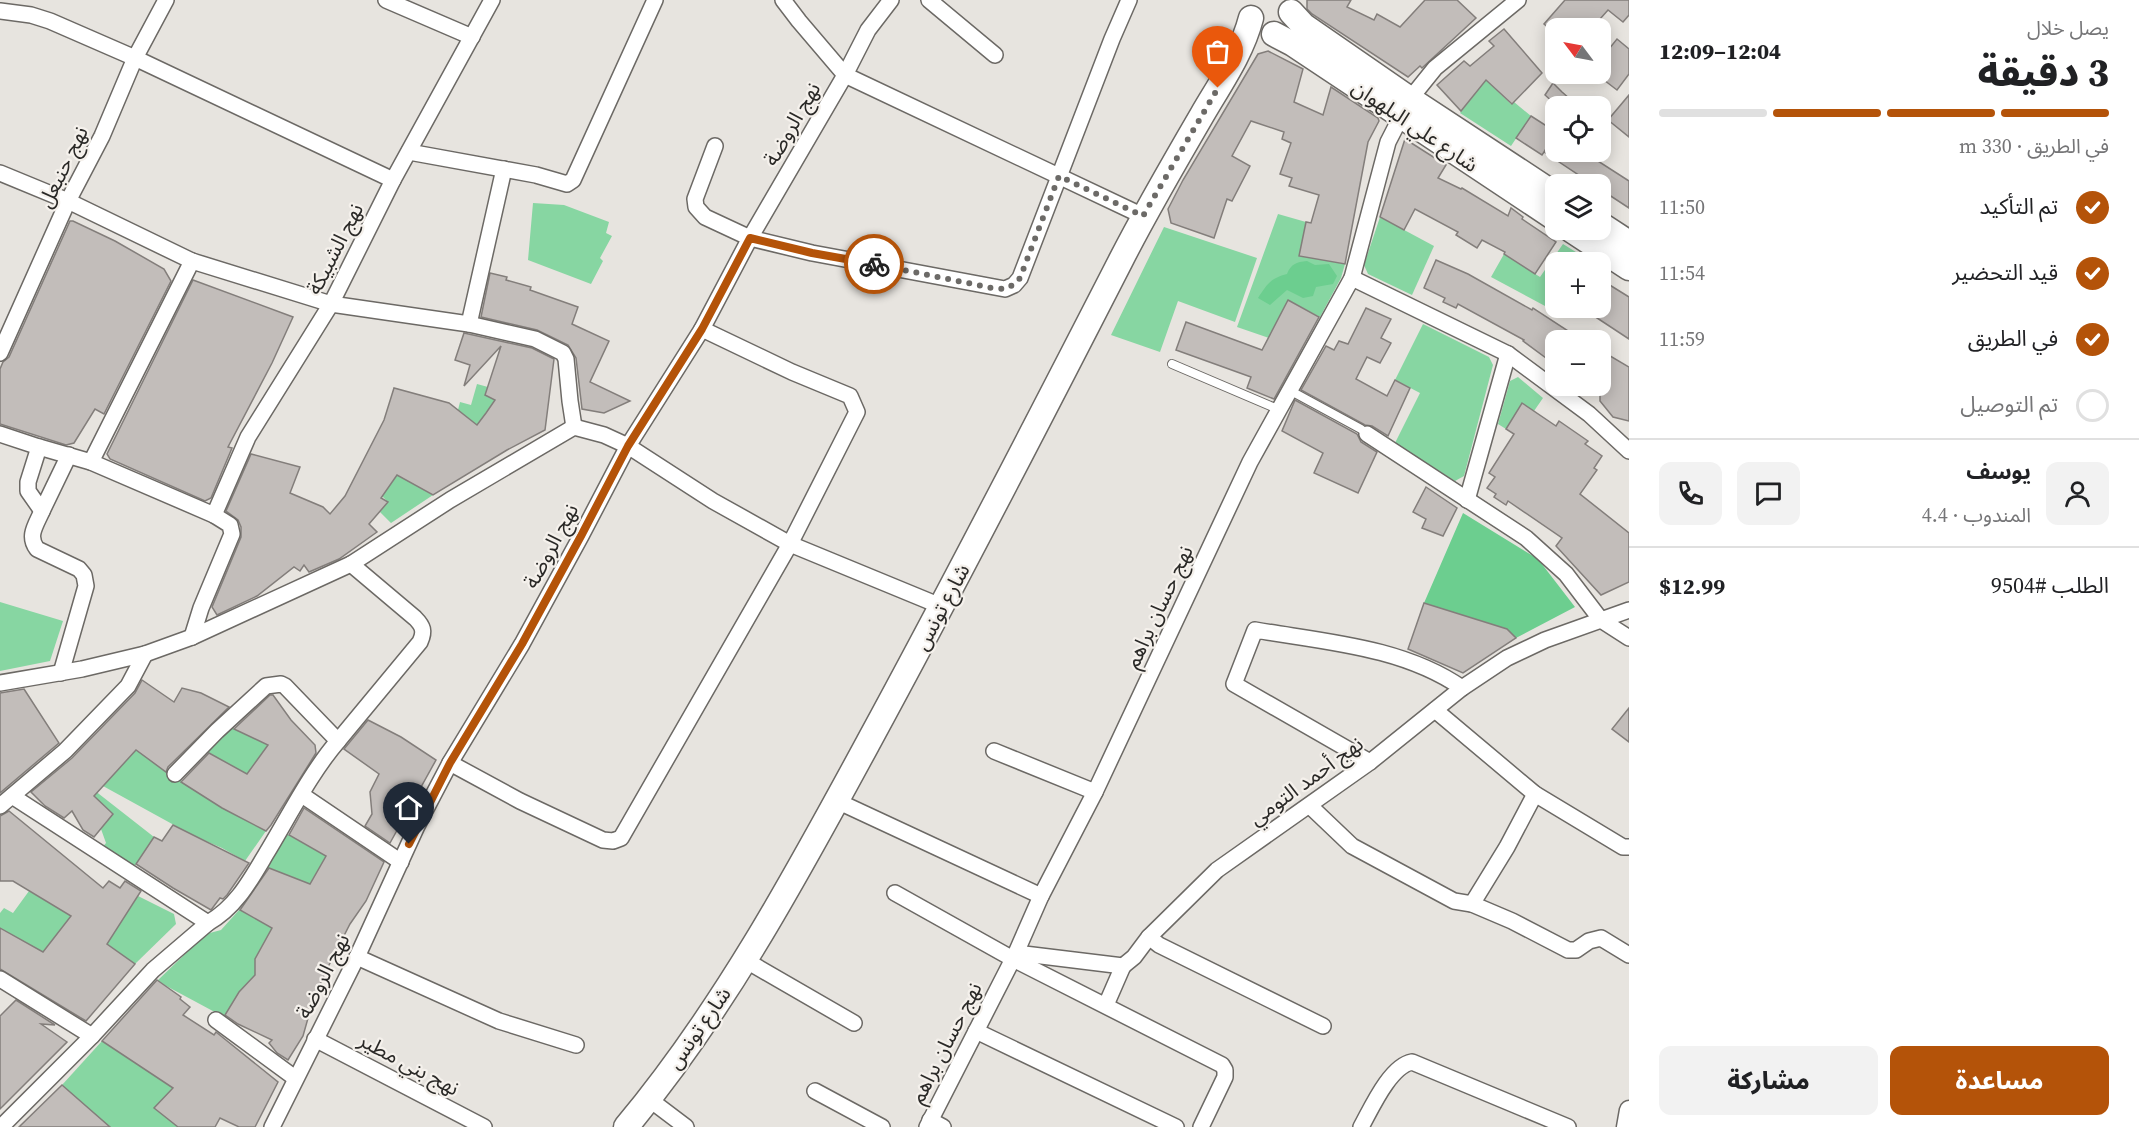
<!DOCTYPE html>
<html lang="ar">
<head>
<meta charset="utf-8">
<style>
	body { margin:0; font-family:"Source Serif 4","Noto Sans Arabic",serif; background:#f2f2f2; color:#202124; direction:rtl; height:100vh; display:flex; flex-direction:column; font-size:22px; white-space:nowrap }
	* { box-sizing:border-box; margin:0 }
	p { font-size:20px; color:#757577 }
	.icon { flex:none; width:33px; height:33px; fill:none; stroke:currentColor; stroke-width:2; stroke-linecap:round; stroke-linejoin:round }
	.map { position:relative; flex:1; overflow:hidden; direction:ltr }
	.panel { display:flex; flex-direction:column; background:#fff; width:510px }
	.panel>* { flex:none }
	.needle { width:39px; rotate:302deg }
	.controls { position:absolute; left:1545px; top:18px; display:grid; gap:12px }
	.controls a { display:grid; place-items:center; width:66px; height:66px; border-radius:12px; background:#fff; box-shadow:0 3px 15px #0003; font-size:30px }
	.pin { position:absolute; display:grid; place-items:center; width:51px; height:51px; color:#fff; margin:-62px -26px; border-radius:50% 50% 50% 0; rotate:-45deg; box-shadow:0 0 6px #0007 }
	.pin .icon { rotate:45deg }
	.courier { position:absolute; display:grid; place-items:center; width:60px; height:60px; margin:-30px; border:4px solid #b45309; border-radius:50%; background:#fff; color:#222; box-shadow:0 2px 8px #0007 }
	.headline em { font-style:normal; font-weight:800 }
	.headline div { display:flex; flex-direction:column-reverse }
	.headline { display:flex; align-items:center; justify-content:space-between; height:102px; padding:0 30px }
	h1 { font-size:39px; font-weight:800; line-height:45px }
	.bar { display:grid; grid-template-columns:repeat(4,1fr); gap:9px 6px; align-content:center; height:72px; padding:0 30px }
	.bar i { height:8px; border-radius:4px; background:#e0e0e0 }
	.bar .active { background:#b45309 }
	.bar p { grid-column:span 4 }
	.line { display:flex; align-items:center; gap:15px; padding:0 30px; border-top:2px solid #e0e0e0 }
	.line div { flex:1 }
	.round { display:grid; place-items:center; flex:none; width:63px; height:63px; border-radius:12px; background:#f2f2f2 }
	ol { padding:0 30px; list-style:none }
	li { display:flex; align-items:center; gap:18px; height:66px }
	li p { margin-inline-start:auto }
	li .icon { padding:6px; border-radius:50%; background:#b45309; color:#fff; stroke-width:4 }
	li:last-child { color:#757577 }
	li i { width:33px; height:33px; border:3px solid #e0e0e0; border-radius:50% }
	.action { display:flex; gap:12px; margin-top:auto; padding:12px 30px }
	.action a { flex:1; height:69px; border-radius:12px; background:#b45309; color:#fff; font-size:24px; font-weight:800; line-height:69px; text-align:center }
	.action a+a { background:#f2f2f2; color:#202124 }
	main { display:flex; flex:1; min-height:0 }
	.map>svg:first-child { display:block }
</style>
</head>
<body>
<main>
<section class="panel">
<div class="headline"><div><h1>3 دقيقة</h1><p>يصل خلال</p></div><em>12:04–12:09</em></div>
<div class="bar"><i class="active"></i><i class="active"></i><i class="active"></i><i></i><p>في الطريق · 330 m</p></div>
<ol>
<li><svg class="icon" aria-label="check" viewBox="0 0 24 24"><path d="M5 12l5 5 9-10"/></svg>تم التأكيد<p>11:50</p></li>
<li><svg class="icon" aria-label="check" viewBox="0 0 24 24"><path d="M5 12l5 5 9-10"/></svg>قيد التحضير<p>11:54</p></li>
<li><svg class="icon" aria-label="check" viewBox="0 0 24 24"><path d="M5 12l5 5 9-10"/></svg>في الطريق<p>11:59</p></li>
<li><i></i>تم التوصيل</li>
</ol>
<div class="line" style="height:108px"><a class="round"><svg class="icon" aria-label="person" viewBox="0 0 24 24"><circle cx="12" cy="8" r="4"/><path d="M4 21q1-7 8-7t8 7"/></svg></a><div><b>يوسف</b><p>المندوب · 4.4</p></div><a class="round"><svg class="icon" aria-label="chat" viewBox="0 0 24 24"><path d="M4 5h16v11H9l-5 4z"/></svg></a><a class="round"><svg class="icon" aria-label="phone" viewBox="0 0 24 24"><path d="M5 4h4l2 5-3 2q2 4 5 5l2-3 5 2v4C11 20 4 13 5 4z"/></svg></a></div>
<div class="line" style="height:78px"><div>الطلب #9504</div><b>$12.99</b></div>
<div class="action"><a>مساعدة</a><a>مشاركة</a></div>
</section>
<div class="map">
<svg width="1629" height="1127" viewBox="0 0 1629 1127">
	<rect width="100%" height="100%" fill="#e7e4df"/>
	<g fill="#87d6a2">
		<polygon points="1486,80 1511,104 1514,102 1531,116 1511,146 1460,113"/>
		<polygon points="533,203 564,205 609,222 606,233 612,236 600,258 603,261 591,284 528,260"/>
		<polygon points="1278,214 1306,222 1300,256 1345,264 1341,278 1320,317 1288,300 1269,338 1237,327"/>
		<polygon points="1380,217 1434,246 1412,295 1368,274 1364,265"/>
		<polygon points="1164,227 1257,258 1235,322 1178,301 1160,352 1111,335"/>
		<polygon points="1563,244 1592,262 1556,262 1556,308 1564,308 1560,314 1491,277 1504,254 1540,277"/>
		<polygon points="1423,324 1489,357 1493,365 1464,476 1455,481 1395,443 1420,393 1395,380"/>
		<polygon points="1518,377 1543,398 1534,411 1522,404 1506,429 1498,424 1510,381"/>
		<polygon points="477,384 488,387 485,395 495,400 482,418 486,432 458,410 460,402 471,405"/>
		<polygon points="397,475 433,495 391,523 380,512 388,502 382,496"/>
		<polygon points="0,602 63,621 50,661 0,671"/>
		<polygon points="231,727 268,745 247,774 207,752"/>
		<polygon points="136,750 222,808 266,831 245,861 222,848 194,836 103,786"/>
		<polygon points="85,783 154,837 134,867 101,849 106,843 101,829 113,814 81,784"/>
		<polygon points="283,832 326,856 312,880 320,885 308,902 291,877 266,867"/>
		<polygon points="29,891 71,916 17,985 3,973 22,941 0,928 0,913 4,908 13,913"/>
		<polygon points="138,896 174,914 176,924 135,964 107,944"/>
		<polygon points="240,909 272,928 255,959 255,975 239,992 224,1017 157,981 206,934 221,930"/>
		<polygon points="102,1041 173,1088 178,1127 109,1127 62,1085"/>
	</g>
	<g fill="#6cce8f">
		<path d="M1307 261 1315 265 1329 264 1337 276 1333 284 1316 287 1313 296 1303 298 1287 290 1270 305 1258 298C1267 284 1271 278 1287 274 1291 264 1296 262 1307 261Z"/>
		<polygon points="1463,513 1538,559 1575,607 1516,638 1507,629 1424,603"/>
	</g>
	<g fill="#c2bdba" stroke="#837e7b" stroke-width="1.5">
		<polygon points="1307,0 1351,0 1347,7 1374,20 1377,14 1400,27 1425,0 1457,0 1476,18 1422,68 1420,66 1408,77 1312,14 1307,9"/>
		<polygon points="1565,0 1629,0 1629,15 1623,22 1608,10 1592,28 1556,28 1554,33 1544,24"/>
		<polygon points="1504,29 1542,73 1512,104 1486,80 1461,111 1437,85 1464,61 1470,66 1494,46 1489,41"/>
		<polygon points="1617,39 1629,49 1629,74 1617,90 1600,77 1600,60"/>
		<polygon points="1268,51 1303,69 1294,102 1323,115 1331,87 1378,118 1379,121 1368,142 1345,264 1299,256 1306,222 1311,223 1319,195 1289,186 1292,178 1280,174 1291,143 1282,139 1284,132 1251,121 1232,156 1250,166 1232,201 1227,199 1214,238 1171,223 1168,209 1183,180 1258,54"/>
		<polygon points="1553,83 1562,92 1578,106 1557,106 1545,95"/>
		<polygon points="1629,95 1629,137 1608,120"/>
		<polygon points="1531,116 1556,132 1544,152 1584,152 1629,181 1629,208 1600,189 1600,184 1573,184 1580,176 1544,152 1542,155 1516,138"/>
		<polygon points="1405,139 1446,165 1438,178 1461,189 1462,188 1508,216 1511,208 1523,217 1522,219 1556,242 1535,274 1504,254 1505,252 1482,240 1477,248 1456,235 1458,232 1415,209 1404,230 1380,217"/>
		<polygon points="70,221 73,221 115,241 164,269 171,281 104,414 95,409 74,443 66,445 0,424 0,369 3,362 9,357"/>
		<polygon points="1436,260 1468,274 1532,310 1533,308 1582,340 1556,340 1556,344 1546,358 1523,341 1524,340 1458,304 1456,308 1443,302 1445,298 1424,288"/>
		<polygon points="490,273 507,277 506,280 531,287 530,290 578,307 572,324 609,341 590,382 630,401 604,413 582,409 576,358 568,345 537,330 481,317"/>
		<polygon points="1600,279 1629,297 1629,339 1594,316 1600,308"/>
		<polygon points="193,280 293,317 272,363 228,447 232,448 211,498 205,501 110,459 107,454"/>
		<polygon points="1288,300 1319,317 1274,399 1247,388 1251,377 1176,350 1186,322 1262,350"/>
		<polygon points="1366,308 1391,319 1381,338 1391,343 1380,363 1367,357 1356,379 1387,396 1395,380 1410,388 1388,436 1372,426 1365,425 1301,390 1326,346 1334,350 1339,341 1348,344"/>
		<polygon points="464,333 532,348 554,359 545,430 507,450 433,495 397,475 381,498 388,502 369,524 377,532 339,559 309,572 304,565 300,571 294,567 257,596 217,615 212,607 241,537 241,527 238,520 226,511 251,454 300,467 290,493 323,507 330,514 345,496 384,420 394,388 449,403 477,425 486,413 495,400 485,395 501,346 464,386 470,365 455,360"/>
		<polygon points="1600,350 1629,367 1629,421 1613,417 1600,401"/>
		<polygon points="1295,400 1357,434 1361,442 1377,452 1358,493 1314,473 1323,453 1282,431"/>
		<polygon points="1522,403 1556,426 1559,421 1588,441 1585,444 1602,456 1594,468 1597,470 1580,494 1629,533 1629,582 1601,595 1556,546 1562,538 1508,501 1506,505 1494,497 1496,494 1487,488 1495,477 1489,473 1514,434 1506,429"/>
		<polygon points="1426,487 1457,508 1443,536 1422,528 1426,519 1413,512"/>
		<polygon points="1424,603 1507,629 1516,638 1463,673 1408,649"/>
		<polygon points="142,680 174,702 182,688 201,693 229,707 168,767 166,772 136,750 94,796 113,814 94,837 83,830 72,811 64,818 45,806 31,792 72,758 135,693"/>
		<polygon points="24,689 59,743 0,793 0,693"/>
		<polygon points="270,695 273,695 291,720 315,745 316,753 271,825 266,831 222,808 181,782 209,753 247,774 268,745 234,729"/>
		<polygon points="1629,708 1629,742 1612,729"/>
		<polygon points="368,720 401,737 436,760 390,843 365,826 372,814 370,792 379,774 344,749"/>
		<polygon points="304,808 384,862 366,901 350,924 326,971 312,1004 303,1036 288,1060 277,1053 269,1043 272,1040 238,1024 225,1015 239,992 255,975 255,959 272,928 240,910 269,868 310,884 326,856 289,835"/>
		<polygon points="9,811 103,888 109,881 120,888 125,881 141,891 107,944 135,964 86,1021 0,969 0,928 43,952 71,916 13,881 0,881 0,816"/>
		<polygon points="173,825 249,863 227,895 223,899 220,898 211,910 173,888 136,864 154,837 162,841"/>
		<polygon points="157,980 181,997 180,999 190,1007 183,1015 214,1035 216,1032 278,1082 255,1127 239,1127 220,1118 215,1127 178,1127 154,1108 173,1088 102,1041"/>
		<polygon points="16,1000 55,1025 41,1024 67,1042 0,1109 0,1016"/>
		<polygon points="62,1085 110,1127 19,1127"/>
	</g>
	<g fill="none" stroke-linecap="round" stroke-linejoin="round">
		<g stroke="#6c6965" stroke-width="10">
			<g id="service">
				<polyline points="1172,364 1280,410"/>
				<polyline points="1291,391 1361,429 1367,434"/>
			</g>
		</g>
		<g stroke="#6c6965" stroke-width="18">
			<g id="minor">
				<polyline points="386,0 472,37"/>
				<polyline points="783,0 799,21 845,75 1143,216"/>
				<polyline points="929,0 995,55"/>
				<polyline points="0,11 31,15 50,21 135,58 393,180"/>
				<polyline points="715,146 695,199 696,207 705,217 750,238 812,253 1005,289 1014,285 1020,278 1112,39 1129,0"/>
				<polyline points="409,152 536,175 567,184 573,180 655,0"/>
				<polyline points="0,173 68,201 192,261 331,304 469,324 535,339 563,353 566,359 570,401 574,427"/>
				<polyline points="1352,278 1508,354 1589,414 1629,451"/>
				<polyline points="469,324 504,169"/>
				<polyline points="0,353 68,201 102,136 135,58 166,0"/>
				<polyline points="0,434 39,447 91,462 214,515 230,525 232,534 201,608 192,637"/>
				<polyline points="1367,434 1526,538 1566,574 1601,620 1629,638"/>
				<polyline points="39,447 28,482 28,491 42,511 69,455"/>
				<polyline points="91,462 192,261"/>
				<polyline points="1467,500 1508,354"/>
				<path d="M42 511C36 525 27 536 37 549L79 569 84 575 86 586 61 673"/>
				<polyline points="214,515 248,437 331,304 393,180 492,0"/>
				<polyline points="0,683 82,669 145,654 192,637 351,564 450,500 574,427 604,435 628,446 713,501 790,544 943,607"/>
				<polyline points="1435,710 1535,794 1623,847 1629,847"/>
				<path d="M338 741 420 642C425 631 423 626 415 618L351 564"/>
				<polyline points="994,751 1095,792"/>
				<path d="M1370 762 1234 684 1255 630C1325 642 1403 647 1462 688"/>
				<polyline points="450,763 520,801 603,840 613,841 621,838 790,544 857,412 850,396 792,372 702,329"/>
				<polyline points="302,795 401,862"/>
				<path d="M12 796 208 923C236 907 250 881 266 854 288 818 311 772 338 741L285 686 281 684 266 686 217 731 175 774"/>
				<polyline points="837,801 1041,896"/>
				<polyline points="0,806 65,751 128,686 145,654"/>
				<polyline points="1310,806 1352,846 1454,901 1472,904 1512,921 1568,950 1576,950 1589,941 1601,938 1629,955"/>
				<polyline points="895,893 1013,959 1222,1065 1225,1070 1225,1077 1201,1127"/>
				<polyline points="1472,904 1507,847 1535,794"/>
				<polyline points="1149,937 1159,945 1323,1026"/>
				<polyline points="1016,953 1123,966 1134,957 1149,937 1217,870 1370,762 1462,688 1507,658 1545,640 1629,610"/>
				<polyline points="357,957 499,1021 576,1045"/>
				<polyline points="745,960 854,1023"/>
				<polyline points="0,979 92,1036"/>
				<polyline points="1106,1005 1123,966"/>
				<polyline points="216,1020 295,1078"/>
				<polyline points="976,1031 1176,1127"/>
				<polyline points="315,1039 484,1127"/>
				<polyline points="815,1091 882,1127"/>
				<polyline points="649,1099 686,1127"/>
				<polyline points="930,1120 943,1127"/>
				<polyline points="1,1127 92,1036 153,970 208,923"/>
				<polyline points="272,1127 357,957 417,826 450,763 522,644 581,536 628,446 702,329 750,238 845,75 868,30 891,0"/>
				<polyline points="927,1127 1016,953 1041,896 1095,792 1250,462 1352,278 1388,142 1410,99 1435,68 1518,0"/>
				<path d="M1361 1127C1371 1109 1390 1066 1412 1062L1568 1127"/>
			</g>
		</g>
		<g stroke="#6c6965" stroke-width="21">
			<polyline id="tertiary" points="1626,1127 1629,1110"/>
		</g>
		<g stroke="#6c6965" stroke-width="27">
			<g id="primary">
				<polyline points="1291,12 1303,25 1410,99 1556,195"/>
				<polyline points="1274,34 1293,44 1556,219"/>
				<polyline points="1600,224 1629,243"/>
				<polyline points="1571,230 1629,268"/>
				<path d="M626 1127C723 1011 796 876 868 743 955 583 1038 422 1121 260 1146 211 1174 163 1202 115 1220 84 1242 53 1251 18"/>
			</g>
		</g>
		<use href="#service" stroke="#fff" stroke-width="8"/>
		<use href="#minor" stroke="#fff" stroke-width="15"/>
		<use href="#tertiary" stroke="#fff" stroke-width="18"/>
		<use href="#primary" stroke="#fff" stroke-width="24"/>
	</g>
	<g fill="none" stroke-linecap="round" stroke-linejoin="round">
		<path stroke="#6c6a67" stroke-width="6" stroke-dasharray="0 10.8" d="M874 264 997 289C1008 289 1013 286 1020 278L1059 176 1143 216 1218 88"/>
		<polyline stroke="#b45309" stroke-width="8" points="409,844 450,763 522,644 581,536 628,446 702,329 750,238 812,253 874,264"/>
	</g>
	<g text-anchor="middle" stroke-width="4.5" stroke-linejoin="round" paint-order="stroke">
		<g font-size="21" fill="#2a2927" stroke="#f5f1ec">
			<text transform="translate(792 124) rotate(-60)" y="7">نهج الروضة</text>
			<text transform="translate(1415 126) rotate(34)" y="7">شارع علي البلهوان</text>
			<text transform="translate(63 167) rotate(-64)" y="7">نهج حنبعل</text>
			<text transform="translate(335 249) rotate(-63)" y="7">نهج الشبيكة</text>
			<text transform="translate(551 546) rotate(-62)" y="7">نهج الروضة</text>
			<text transform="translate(942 607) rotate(-62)" y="7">شارع تونس</text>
			<text transform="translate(1159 607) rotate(-65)" y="7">نهج حسان براهم</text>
			<text transform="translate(1306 781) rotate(-36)" y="7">نهج أحمد التومي</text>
			<text transform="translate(323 976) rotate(-63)" y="7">نهج الروضة</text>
			<text transform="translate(699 1028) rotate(-55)" y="7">شارع تونس</text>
			<text transform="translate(946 1043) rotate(-63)" y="7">نهج حسان براهم</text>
			<text transform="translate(409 1064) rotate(28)" y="7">نهج بني مطير</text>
		</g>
	</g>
</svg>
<div class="controls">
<a><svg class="needle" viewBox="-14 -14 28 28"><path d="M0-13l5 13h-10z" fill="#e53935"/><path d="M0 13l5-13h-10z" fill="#757577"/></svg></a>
<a><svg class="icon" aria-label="locate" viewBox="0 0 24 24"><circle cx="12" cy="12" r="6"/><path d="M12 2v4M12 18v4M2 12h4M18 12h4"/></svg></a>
<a><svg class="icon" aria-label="layers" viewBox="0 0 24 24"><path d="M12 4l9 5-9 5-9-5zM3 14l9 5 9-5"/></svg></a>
<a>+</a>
<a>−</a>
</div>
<div class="pin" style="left:1218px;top:88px;background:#ea580c"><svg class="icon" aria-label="bag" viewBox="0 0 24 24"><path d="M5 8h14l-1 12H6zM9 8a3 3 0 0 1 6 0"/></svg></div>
<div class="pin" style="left:409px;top:844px;background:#1f2937"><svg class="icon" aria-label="home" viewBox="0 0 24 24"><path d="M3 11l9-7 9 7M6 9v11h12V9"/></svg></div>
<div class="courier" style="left:874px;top:264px"><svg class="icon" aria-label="bike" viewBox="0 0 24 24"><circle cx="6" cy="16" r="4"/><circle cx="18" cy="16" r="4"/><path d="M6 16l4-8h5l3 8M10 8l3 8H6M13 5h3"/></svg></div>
</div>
</main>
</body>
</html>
